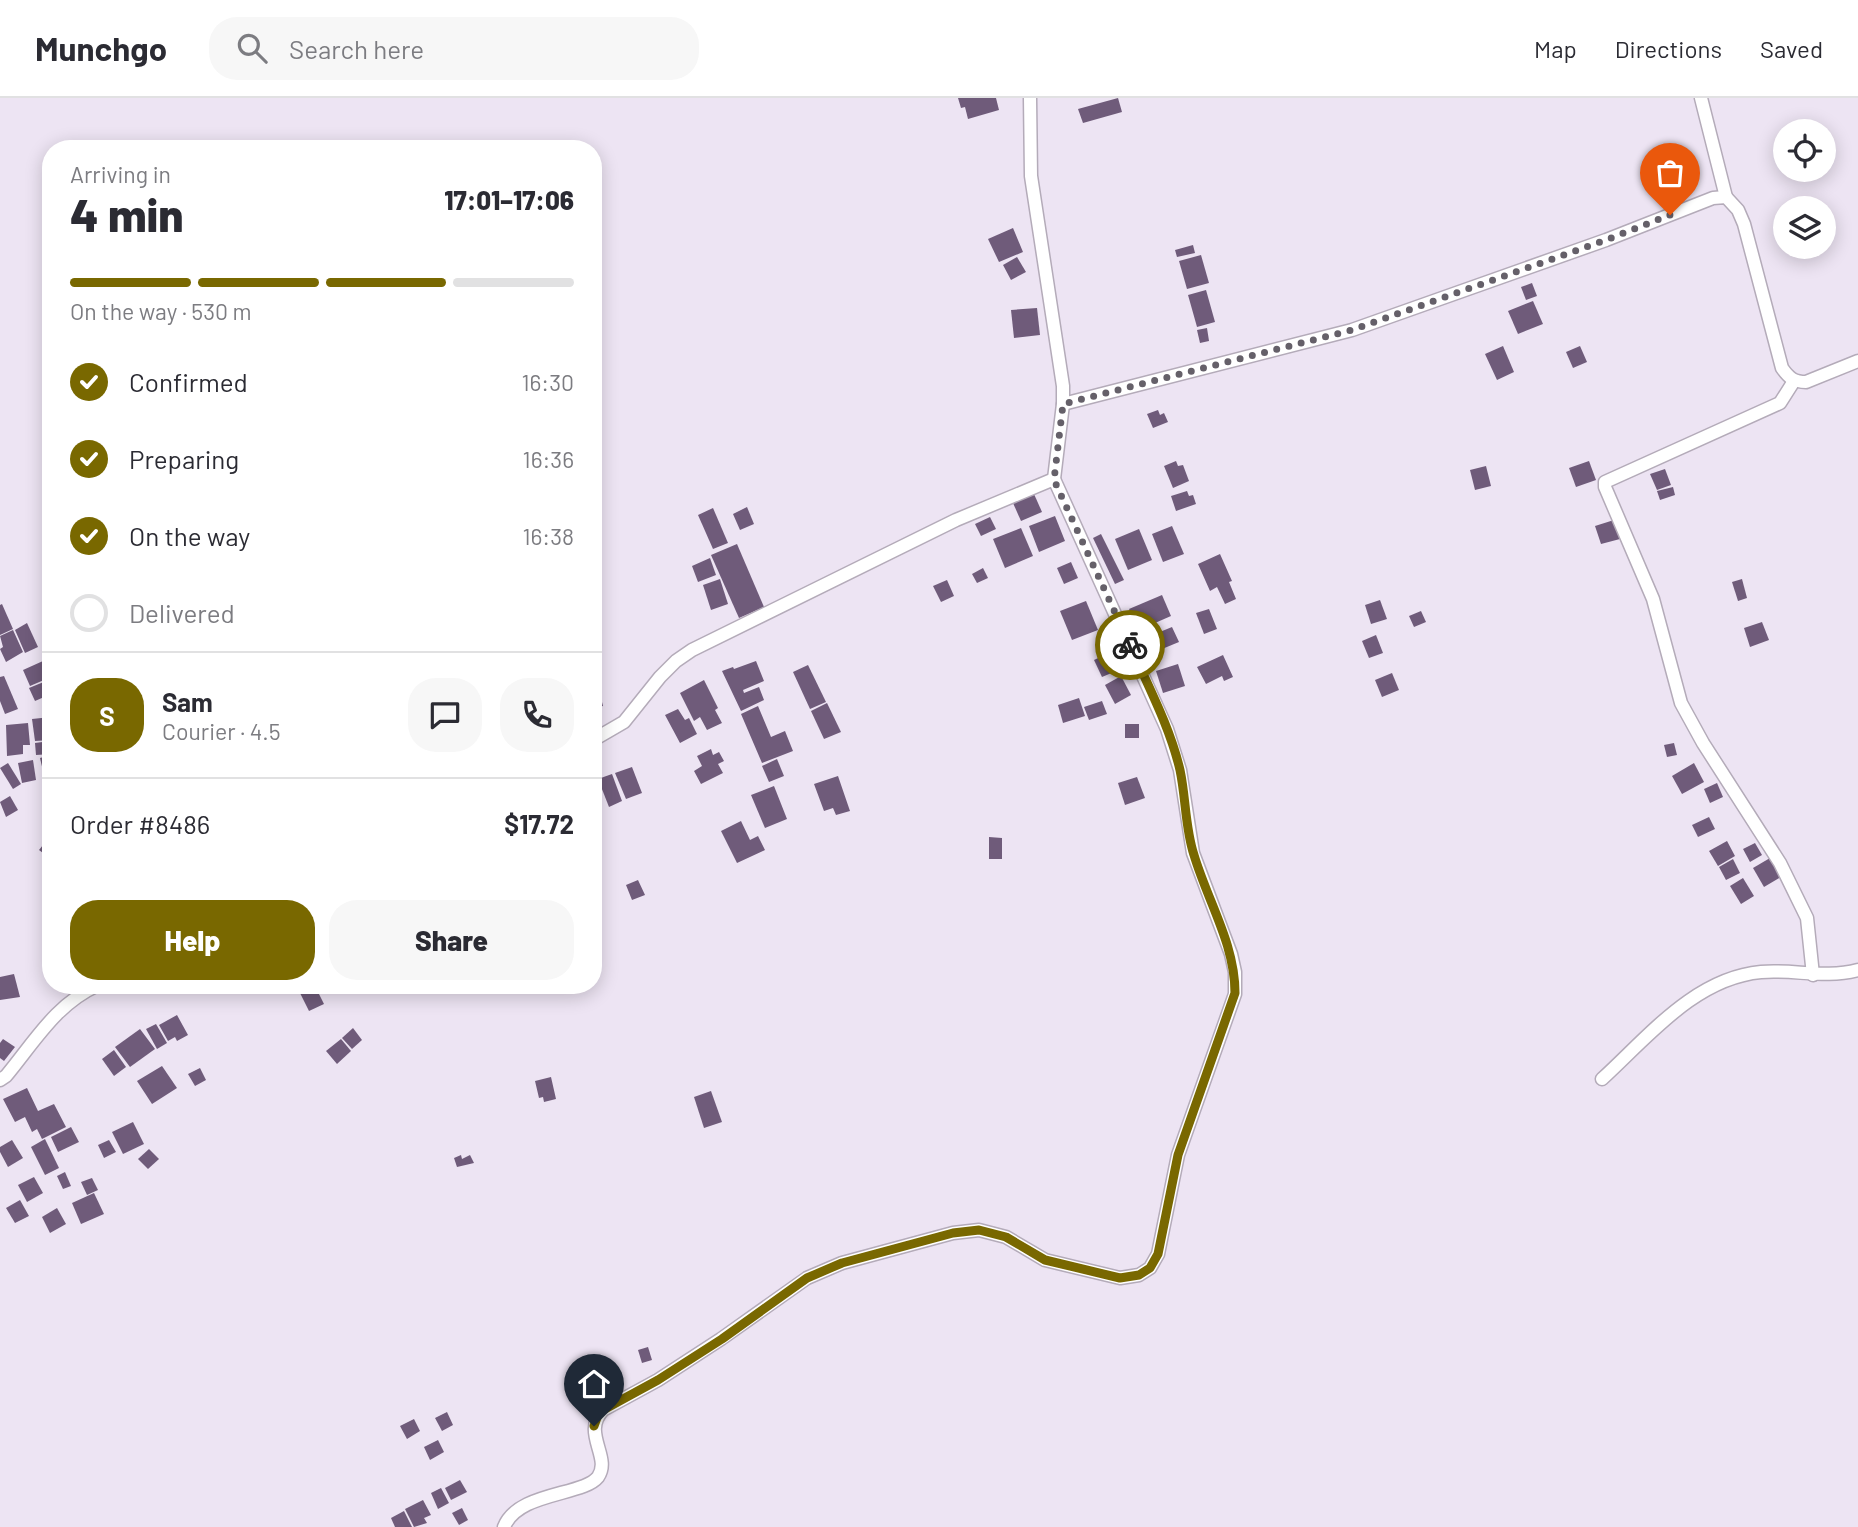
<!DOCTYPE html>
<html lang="en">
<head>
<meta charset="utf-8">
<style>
	body { margin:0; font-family:Barlow,sans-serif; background:#f7f7f7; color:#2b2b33; height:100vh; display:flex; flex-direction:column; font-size:26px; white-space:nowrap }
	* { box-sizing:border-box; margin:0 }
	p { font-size:23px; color:#7c7c81 }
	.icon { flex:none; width:38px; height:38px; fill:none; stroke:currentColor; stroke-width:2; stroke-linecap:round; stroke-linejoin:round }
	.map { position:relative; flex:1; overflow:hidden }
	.panel { position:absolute; left:42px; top:42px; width:560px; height:854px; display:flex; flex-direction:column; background:#fff; border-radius:28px; box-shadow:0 4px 18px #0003 }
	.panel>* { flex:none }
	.fabs { position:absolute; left:1773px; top:21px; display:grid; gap:14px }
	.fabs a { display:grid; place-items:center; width:63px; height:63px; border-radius:50%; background:#fff; box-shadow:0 4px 18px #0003; font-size:35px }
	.pin { position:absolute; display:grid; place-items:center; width:60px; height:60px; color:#fff; margin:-72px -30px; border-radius:50% 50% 50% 0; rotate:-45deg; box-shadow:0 0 7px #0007 }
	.pin .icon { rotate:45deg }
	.courier { position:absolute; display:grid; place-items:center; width:70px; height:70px; margin:-35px; border:5px solid #796800; border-radius:50%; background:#fff; color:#222; box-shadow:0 2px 9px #0007 }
	.head em { font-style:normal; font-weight:800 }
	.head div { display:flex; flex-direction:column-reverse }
	.head { display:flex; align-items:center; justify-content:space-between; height:119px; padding:0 28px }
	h1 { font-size:46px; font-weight:800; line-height:52px }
	.bar { display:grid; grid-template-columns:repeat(4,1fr); gap:10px 7px; align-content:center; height:84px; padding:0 28px }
	.bar i { height:9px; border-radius:5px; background:#e1e1e2 }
	.bar .active { background:#796800 }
	.bar p { grid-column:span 4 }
	.line { display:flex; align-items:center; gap:18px; padding:0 28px; border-top:2px solid #e1e1e2 }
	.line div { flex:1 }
	.round { display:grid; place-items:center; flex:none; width:74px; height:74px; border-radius:28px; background:#f7f7f7 }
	ol { padding:0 28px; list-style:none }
	li { display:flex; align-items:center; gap:21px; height:77px }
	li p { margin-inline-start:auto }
	li .icon { padding:7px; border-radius:50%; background:#796800; color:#fff; stroke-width:4 }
	li:last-child { color:#7c7c81 }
	li i { width:38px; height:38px; border:4px solid #e1e1e2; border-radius:50% }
	.cta { display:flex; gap:14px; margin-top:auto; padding:14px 28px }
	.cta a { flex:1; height:80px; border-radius:28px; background:#796800; color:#fff; font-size:28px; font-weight:800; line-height:80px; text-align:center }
	.cta a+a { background:#f7f7f7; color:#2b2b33 }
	header { display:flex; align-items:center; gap:42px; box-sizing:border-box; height:98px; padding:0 35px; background:#fff; border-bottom:2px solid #e1e1e2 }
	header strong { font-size:33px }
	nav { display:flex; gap:38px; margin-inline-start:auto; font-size:24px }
	.search { width:490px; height:63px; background:#f7f7f7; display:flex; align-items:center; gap:18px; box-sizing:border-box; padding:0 24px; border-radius:28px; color:#7c7c81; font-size:26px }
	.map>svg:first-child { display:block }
</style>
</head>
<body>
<header>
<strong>Munchgo</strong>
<div class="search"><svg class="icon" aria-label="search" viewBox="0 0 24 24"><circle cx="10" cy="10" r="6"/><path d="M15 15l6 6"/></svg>Search here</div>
<nav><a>Map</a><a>Directions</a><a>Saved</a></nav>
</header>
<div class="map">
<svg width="1858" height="1429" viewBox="0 0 1858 1429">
	<rect width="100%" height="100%" fill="#ede4f3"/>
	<g fill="#6f5b7a">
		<polygon points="958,0 996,0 999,12 968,21 965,9 961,10"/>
		<polygon points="1118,0 1122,14 1083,25 1078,11"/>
		<polygon points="1013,130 1023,154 999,164 988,141"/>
		<polygon points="1193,147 1195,155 1177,159 1175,152"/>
		<polygon points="1201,157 1209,185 1187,191 1179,163"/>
		<polygon points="1017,159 1026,174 1011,182 1003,167"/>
		<polygon points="1532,185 1537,198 1526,202 1521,189"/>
		<polygon points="1206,192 1215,224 1197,229 1188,197"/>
		<polygon points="1533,203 1543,226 1518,236 1508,213"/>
		<polygon points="1037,210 1040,237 1014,240 1011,212"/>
		<polygon points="1207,230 1209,243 1200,245 1197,232"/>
		<polygon points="1503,248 1514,274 1497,282 1485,256"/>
		<polygon points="1580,248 1587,264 1573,270 1566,254"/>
		<polygon points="1158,312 1160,317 1164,315 1168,324 1153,330 1147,316"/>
		<polygon points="1176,363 1178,368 1183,367 1189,383 1173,390 1164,368"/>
		<polygon points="1589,363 1596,382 1576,389 1569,370"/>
		<polygon points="1486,368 1491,388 1475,392 1470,372"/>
		<polygon points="1665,371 1671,387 1657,392 1650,376"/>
		<polygon points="1673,389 1675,397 1660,402 1657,393"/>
		<polygon points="1187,393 1189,398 1193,397 1196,406 1176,413 1171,398"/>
		<polygon points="1034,396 1042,414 1021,423 1013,405"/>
		<polygon points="747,409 754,426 740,432 733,416"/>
		<polygon points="713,410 728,445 713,451 698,417"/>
		<polygon points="1055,418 1065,443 1039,454 1029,428"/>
		<polygon points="990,419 996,431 981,438 975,426"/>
		<polygon points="1614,422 1620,441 1601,446 1595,428"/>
		<polygon points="1172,428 1184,456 1163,464 1152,436"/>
		<polygon points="1021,430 1033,458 1005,470 993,441"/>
		<polygon points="1139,431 1152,462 1128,472 1115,441"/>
		<polygon points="1101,436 1124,482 1115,486 1093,440"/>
		<polygon points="737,446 764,509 739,520 711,457"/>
		<polygon points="1220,456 1232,483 1229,484 1236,501 1225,506 1217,489 1210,493 1198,466"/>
		<polygon points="710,460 716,477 698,484 692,468"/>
		<polygon points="1071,464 1078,480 1064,486 1057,470"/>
		<polygon points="983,470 988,480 977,485 972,476"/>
		<polygon points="720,481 728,506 711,512 703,487"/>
		<polygon points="1742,481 1747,500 1738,503 1732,484"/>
		<polygon points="947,482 954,498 941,504 933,488"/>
		<polygon points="1162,497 1171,518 1139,532 1129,511"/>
		<polygon points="1380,502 1387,521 1371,526 1365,507"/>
		<polygon points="1086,503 1098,532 1072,542 1060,513"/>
		<polygon points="2,506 13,531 0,537 0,507"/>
		<polygon points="1209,511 1217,531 1204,536 1196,515"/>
		<polygon points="1421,513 1426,524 1414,529 1409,518"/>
		<polygon points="1762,524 1769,542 1750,549 1744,530"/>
		<polygon points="27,525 38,549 25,555 15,532"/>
		<polygon points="1172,529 1179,544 1162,551 1155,536"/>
		<polygon points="13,532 23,554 6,564 0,551 3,549 0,538"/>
		<polygon points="1376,537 1383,555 1369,560 1362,543"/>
		<polygon points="1113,553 1121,571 1102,579 1094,562"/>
		<polygon points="1223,557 1233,579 1224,583 1222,578 1206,586 1197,569"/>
		<polygon points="43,563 51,579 30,588 23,572"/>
		<polygon points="756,563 764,583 743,592 744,595 759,589 764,602 741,613 722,573 733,569 734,571"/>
		<polygon points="1178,566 1185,588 1163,595 1156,573"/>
		<polygon points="808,567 826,604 810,611 793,574"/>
		<polygon points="1392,575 1399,592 1382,599 1375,582"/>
		<polygon points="4,578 18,611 5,616 0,603 0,579"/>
		<polygon points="1121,578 1131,597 1115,606 1105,587"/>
		<polygon points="51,581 51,596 35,603 29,590"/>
		<polygon points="704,582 718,610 715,612 722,625 707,632 700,619 694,623 680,595"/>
		<polygon points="597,584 603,608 593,610 593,585"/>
		<polygon points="1079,600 1085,618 1063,625 1058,607"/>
		<polygon points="1102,603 1107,616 1089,622 1084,609"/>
		<polygon points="827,605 841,634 824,641 811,613"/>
		<polygon points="758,608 771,639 785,633 793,653 762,665 741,616"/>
		<polygon points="678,611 685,622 689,620 697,636 680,645 665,617"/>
		<polygon points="51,619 51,642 35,643 32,621"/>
		<polygon points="28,625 30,647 23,647 23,656 7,658 6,627"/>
		<rect x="1125" y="626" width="14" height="14"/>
		<polygon points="50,643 51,656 36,657 35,645"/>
		<polygon points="1674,645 1677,657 1667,659 1664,647"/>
		<polygon points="711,651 713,657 719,654 724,663 718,666 723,675 701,686 694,673 702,668 697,658"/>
		<polygon points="51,657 51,671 43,673 40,660"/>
		<polygon points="777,661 784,678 769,684 762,668"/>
		<polygon points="33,662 36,682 22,685 18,665"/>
		<polygon points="8,665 21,686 13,691 0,670"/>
		<polygon points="1694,665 1704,684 1682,696 1672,678"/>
		<polygon points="632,669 642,695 626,701 615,675"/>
		<polygon points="612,676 622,703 609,709 598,681"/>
		<polygon points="838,678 850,713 836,717 833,710 824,713 814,686"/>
		<polygon points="1137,679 1145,700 1125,707 1118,685"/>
		<polygon points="1717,685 1723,699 1710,705 1704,691"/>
		<polygon points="774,688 787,721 765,730 751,697"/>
		<polygon points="10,698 18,712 6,719 0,704"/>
		<polygon points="1709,719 1715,731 1698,739 1692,727"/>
		<polygon points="741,723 750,742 758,738 765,752 737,765 721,733"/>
		<polygon points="51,737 51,761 39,752"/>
		<polygon points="989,739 1002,740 1002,761 989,761"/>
		<polygon points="1727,743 1735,758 1718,768 1709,753"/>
		<polygon points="1755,745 1762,757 1750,764 1743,751"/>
		<polygon points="1770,760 1781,779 1764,789 1753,770"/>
		<polygon points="1733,761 1740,775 1726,782 1719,769"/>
		<polygon points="1743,780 1754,798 1741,806 1730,788"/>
		<polygon points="638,782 645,797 632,802 626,787"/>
		<polygon points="14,876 20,899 0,902 0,879"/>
		<polygon points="315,888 324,906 309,913 300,895"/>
		<polygon points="177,917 188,937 177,943 175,939 168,943 159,927"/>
		<polygon points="156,926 167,945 157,951 146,931"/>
		<polygon points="353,930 362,942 352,951 342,940"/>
		<polygon points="140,931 155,951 130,969 115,949"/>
		<polygon points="3,941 15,949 4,963 0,960 0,945"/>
		<polygon points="341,941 351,953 337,966 326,953"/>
		<polygon points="114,952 126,969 114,978 102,961"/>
		<polygon points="162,968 177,990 152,1006 137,983"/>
		<polygon points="200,970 206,982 195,988 188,976"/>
		<polygon points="551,979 556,1001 544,1004 543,999 539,1000 535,983"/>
		<polygon points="27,990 38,1013 54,1006 66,1029 42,1041 37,1031 32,1034 25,1019 15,1024 3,1001"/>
		<polygon points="711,993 722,1024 704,1030 694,999"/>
		<polygon points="133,1024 144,1046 123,1056 112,1034"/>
		<polygon points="71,1029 79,1044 58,1054 51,1039"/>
		<polygon points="45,1041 59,1070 45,1077 31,1049"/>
		<polygon points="12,1042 23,1060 8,1069 0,1054 0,1049"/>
		<polygon points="109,1042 116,1054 104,1060 98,1047"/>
		<polygon points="149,1051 159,1061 148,1071 138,1061"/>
		<polygon points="461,1057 462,1061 470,1057 474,1065 457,1069 454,1060"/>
		<polygon points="65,1074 71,1088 63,1091 57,1078"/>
		<polygon points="34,1079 43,1095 27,1104 18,1087"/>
		<polygon points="92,1080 98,1092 87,1097 81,1084"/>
		<polygon points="94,1095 104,1116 81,1126 72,1105"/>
		<polygon points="20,1102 29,1118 15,1125 6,1110"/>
		<polygon points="57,1110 66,1126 50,1135 42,1119"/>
		<polygon points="648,1249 652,1262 642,1265 638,1252"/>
		<polygon points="609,1271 613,1285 604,1288 599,1274"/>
		<polygon points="447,1314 453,1327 442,1333 435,1320"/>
		<polygon points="414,1321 420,1333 407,1341 400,1328"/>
		<polygon points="438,1342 444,1354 430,1362 424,1349"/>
		<polygon points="460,1382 467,1394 451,1402 445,1390"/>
		<polygon points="441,1390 449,1405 438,1411 431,1395"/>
		<polygon points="423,1402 431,1417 424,1420 427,1425 414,1429 405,1411"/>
		<polygon points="462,1410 468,1422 459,1427 452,1415"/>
		<polygon points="404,1413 412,1429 395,1429 391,1420"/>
	</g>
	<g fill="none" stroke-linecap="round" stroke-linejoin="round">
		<g stroke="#b4abb9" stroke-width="15">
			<g id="minor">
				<polyline points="1030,0 1031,78 1063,288 1063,306 1054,381"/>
				<polyline points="1701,0 1726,99"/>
				<polyline points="1794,283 1780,305 1605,384 1605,389 1653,501 1681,605 1703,645 1780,765 1807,820 1813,877"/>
				<path d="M1063 306 1352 232 1606 142 1713 100 1726 99 1738 112 1744 126 1782 270C1789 280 1794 284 1806 284L1858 263"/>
				<path d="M1602 981C1648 939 1695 880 1761 874 1794 871 1825 881 1858 872"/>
				<path d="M0 982 6 978C35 943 56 906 98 887"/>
				<path d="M504 1429C515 1401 558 1398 584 1388 589 1386 594 1384 598 1379 612 1359 581 1335 603 1312L658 1282 721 1241 807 1180 842 1165 953 1135 979 1132 1006 1139 1045 1162 1120 1180 1139 1177 1150 1170 1158 1156 1178 1057 1235 896V874L1231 856 1193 755 1180 672 1167 631 1054 381 956 422 692 552 676 563 660 579 624 624 593 642"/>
			</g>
		</g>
		<use href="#minor" stroke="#fff" stroke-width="12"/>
	</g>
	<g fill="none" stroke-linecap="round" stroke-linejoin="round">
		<polyline stroke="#656069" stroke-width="7" stroke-dasharray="0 12.6" points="1130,547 1054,382 1063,306 1352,232 1606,142 1670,117"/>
		<path stroke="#796800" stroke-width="9" d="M594 1328 598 1317 603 1312 658 1282 722 1241 807 1180 842 1165 953 1135 979 1132 1006 1139 1045 1162 1120 1180 1139 1177 1150 1170 1158 1156 1178 1057 1235 895C1235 846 1208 804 1194 757 1185 730 1186 700 1180 672 1170 629 1148 588 1130 547"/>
	</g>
</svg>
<div class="fabs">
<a><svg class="icon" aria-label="locate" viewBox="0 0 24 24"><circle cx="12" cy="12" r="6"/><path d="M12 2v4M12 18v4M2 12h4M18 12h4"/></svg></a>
<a><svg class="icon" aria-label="layers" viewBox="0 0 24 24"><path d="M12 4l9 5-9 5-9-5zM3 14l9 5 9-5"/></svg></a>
</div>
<div class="pin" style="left:1670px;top:117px;background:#ea580c"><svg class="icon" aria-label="bag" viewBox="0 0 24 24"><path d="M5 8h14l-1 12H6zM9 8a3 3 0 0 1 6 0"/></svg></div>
<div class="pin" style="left:594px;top:1328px;background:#1f2937"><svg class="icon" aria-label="home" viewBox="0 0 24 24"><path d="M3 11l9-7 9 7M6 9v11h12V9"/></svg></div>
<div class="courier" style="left:1130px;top:547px"><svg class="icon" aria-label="bike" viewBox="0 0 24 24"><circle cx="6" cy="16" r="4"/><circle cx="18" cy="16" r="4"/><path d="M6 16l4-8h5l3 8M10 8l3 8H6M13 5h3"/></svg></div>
<section class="panel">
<div class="head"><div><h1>4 min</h1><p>Arriving in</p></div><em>17:01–17:06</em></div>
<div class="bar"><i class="active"></i><i class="active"></i><i class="active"></i><i></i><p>On the way · 530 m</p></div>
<ol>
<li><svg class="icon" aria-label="check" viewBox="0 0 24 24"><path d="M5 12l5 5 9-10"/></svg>Confirmed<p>16:30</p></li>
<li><svg class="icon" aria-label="check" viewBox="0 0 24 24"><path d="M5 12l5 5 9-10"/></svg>Preparing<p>16:36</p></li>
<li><svg class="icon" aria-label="check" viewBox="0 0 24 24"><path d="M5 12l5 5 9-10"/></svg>On the way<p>16:38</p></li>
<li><i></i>Delivered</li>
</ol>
<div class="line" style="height:126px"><b class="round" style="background:#796800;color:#fff">S</b><div><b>Sam</b><p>Courier · 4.5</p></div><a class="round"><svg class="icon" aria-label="chat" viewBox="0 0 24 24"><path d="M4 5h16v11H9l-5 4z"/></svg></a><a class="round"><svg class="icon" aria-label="phone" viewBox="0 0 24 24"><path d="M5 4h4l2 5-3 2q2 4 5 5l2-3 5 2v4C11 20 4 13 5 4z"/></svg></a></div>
<div class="line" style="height:91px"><div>Order #8486</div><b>$17.72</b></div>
<div class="cta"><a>Help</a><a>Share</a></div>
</section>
</div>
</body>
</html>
